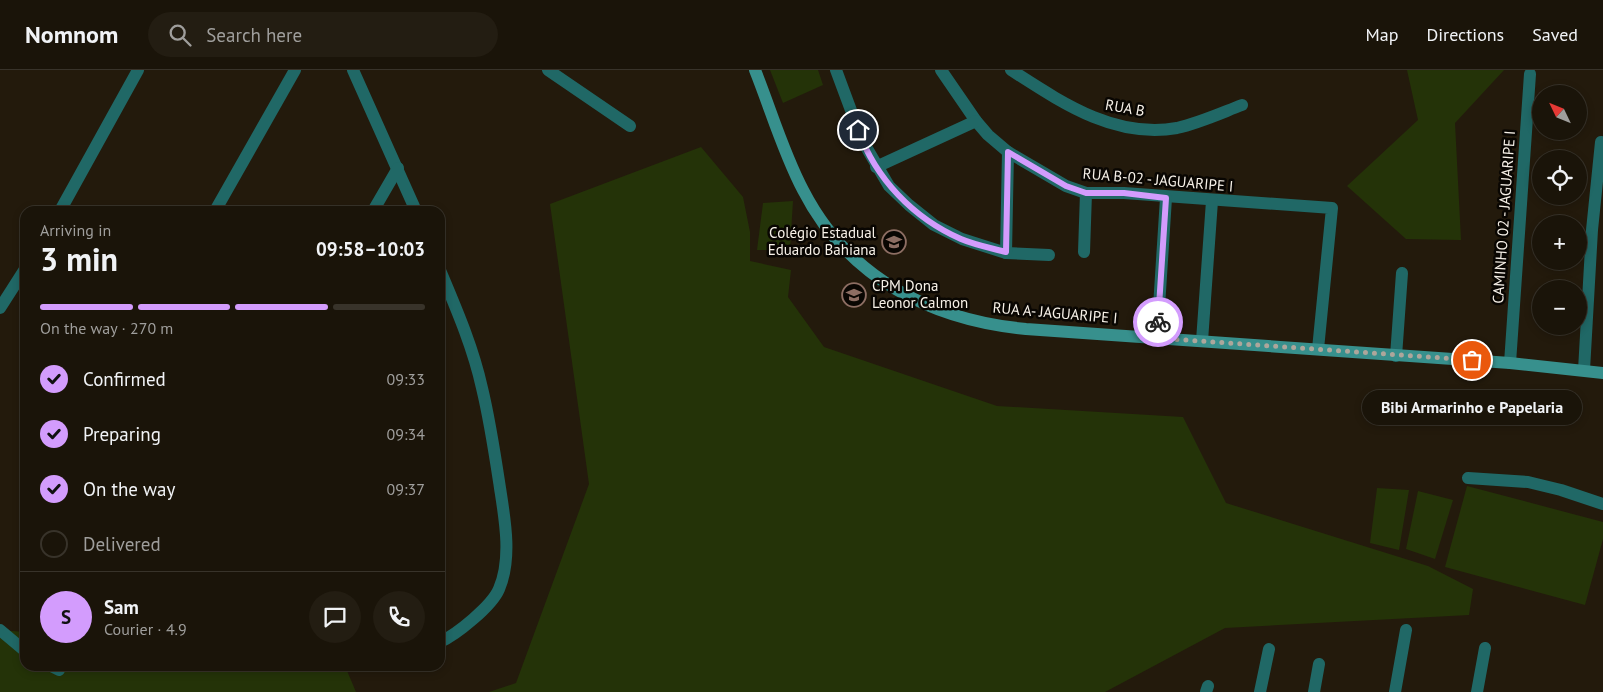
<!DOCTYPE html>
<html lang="en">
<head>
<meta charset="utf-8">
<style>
	body { margin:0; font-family:"PT Sans",sans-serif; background:#231d12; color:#f1f3f6; height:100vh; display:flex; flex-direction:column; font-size:19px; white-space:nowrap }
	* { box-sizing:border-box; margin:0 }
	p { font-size:16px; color:#9f9e9c }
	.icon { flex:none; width:28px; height:28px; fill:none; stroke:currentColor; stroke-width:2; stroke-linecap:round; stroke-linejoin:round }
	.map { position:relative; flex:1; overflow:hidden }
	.details { position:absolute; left:20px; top:136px; width:425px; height:465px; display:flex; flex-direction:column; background:#1a1409; border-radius:15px; box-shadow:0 2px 8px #0003,0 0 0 1px #38332a }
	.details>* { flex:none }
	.needle { width:32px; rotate:313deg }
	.controls { position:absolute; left:1532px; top:15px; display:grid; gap:10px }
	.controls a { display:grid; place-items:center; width:55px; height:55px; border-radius:50%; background:#1a1409; box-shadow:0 2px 8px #0003,0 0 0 1px #38332a; font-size:25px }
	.pin { position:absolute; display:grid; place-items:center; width:42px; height:42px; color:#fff; margin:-21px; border:2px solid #fff; border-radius:50%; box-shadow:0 1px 5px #0007 }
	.courier { position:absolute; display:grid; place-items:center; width:50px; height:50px; margin:-25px; border:4px solid #d39cfd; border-radius:50%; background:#fff; color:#222; box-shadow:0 1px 6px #0007 }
	.bubble { position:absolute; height:35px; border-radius:18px; background:#1a1409; box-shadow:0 2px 8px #0003,0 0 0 1px #38332a; font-size:16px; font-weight:700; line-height:35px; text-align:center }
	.headline em { font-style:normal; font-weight:700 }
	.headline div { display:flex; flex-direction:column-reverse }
	.headline { display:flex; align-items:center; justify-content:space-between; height:85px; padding:0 20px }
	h1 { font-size:32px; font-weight:700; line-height:38px }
	.bar { display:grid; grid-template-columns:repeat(4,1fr); gap:8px 5px; align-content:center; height:60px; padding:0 20px }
	.bar i { height:6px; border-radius:4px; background:#38332a }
	.bar .active { background:#d39cfd }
	.bar p { grid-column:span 4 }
	.line { display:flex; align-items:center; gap:12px; padding:0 20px; border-top:1px solid #38332a }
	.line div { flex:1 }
	.round { display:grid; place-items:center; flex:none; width:52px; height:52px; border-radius:26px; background:#231d12 }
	ol { padding:0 20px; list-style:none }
	li { display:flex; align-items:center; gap:15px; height:55px }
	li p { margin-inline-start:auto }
	li .icon { padding:5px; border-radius:50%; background:#d39cfd; color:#111; stroke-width:4 }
	li:last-child { color:#9f9e9c }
	li i { width:28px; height:28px; border:2px solid #38332a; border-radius:50% }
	header { display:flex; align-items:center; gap:30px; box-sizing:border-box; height:70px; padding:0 25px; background:#1a1409; border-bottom:1px solid #38332a }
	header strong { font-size:24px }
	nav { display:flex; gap:28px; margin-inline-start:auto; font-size:18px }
	.search { width:350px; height:45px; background:#231d12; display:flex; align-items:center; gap:12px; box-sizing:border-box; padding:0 18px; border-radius:28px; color:#9f9e9c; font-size:19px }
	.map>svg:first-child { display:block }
</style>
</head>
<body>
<header>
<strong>Nomnom</strong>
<div class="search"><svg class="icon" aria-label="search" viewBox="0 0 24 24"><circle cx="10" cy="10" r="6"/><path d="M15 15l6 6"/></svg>Search here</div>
<nav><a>Map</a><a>Directions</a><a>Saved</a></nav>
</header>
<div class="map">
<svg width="1603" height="622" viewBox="0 0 1603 622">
	<rect width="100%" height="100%" fill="#231a0c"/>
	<g fill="#243308">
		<polygon points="770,0 818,0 823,15 783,33"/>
		<polygon points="1407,0 1504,0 1455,53 1461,170 1406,169 1347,116 1418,50"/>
		<polygon points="701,77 743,127 750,162 750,191 791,200 788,227 824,277 997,336 1183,347 1226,433 1428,496 1473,519 1469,545 1225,558 1105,622 489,622 516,613 589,414 550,134"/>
		<polygon points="793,131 790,180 757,180 763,133"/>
		<polygon points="1467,416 1603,452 1603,469 1585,535 1445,497"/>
		<polygon points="1377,418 1409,420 1399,480 1370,473"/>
		<polygon points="1418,421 1453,430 1435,489 1406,479"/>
		<polygon points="0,560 25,562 25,596 345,596 356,622 0,622"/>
	</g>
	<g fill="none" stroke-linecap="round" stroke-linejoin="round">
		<g stroke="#206866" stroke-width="12">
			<polyline points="353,0 416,141"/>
			<polyline points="548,0 630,56"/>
			<polyline points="836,0 862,70 889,116 909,135 934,155 962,169 1006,183 1049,185"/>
			<polyline points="941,0 976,51 988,65 1008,82 1066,116 1086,123 1124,123 1332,138 1318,279"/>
			<path d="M1011 0C1061 32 1114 69 1177 58 1199 53 1221 43 1242 35"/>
			<polyline points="876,97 976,51"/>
			<polyline points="60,141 138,0"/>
			<polyline points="215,141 295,0"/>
			<polyline points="373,141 398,98"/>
			<polyline points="1084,182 1086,123"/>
			<polyline points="1006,183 1008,82"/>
			<path d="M440 200C456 238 473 277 482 318 490 351 495 385 500 418 505 450 512 489 499 519 492 536 456 565 440 572"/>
			<polyline points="0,238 25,199"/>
			<polyline points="1157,268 1166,128"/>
			<polyline points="1202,271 1212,131"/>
			<polyline points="1396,286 1402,203"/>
			<polyline points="1510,293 1530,4"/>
			<polyline points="1584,300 1592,160 1601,72"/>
			<polyline points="1468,408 1528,412 1561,420 1603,434"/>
			<polyline points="0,560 25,581"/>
			<polyline points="51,596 59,600"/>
			<polyline points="1206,622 1208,616"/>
			<polyline points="1260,622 1269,579"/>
			<polyline points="1314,622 1319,594"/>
			<polyline points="1395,622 1406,560"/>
			<polyline points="1477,622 1485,578"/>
		</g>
		<path stroke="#37908d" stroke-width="12" d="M755 0C771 40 783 82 803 120 848 208 931 250 1026 259L1510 293 1603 303"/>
	</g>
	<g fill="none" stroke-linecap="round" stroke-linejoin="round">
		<polyline stroke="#ada69b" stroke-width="5" stroke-dasharray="0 9" points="1158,252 1157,268 1472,290"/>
		<path stroke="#d39cfd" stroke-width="6" d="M858 60C876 109 913 148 961 169 975 175 991 178 1006 182L1008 82 1066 116 1086 123H1124L1166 128 1158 252"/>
	</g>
	<defs>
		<g id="school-ring" transform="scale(1.25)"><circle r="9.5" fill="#090602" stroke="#8d6e63" stroke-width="1.5"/><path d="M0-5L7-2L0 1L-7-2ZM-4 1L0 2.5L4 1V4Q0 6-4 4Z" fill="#8d6e63"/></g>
	</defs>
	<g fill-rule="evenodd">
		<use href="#school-ring" x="894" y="172"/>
		<use href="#school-ring" x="854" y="225"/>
	</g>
	<g text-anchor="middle" stroke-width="5" stroke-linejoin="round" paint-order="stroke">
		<g font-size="15" fill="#f7f1e8" stroke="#090602">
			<text transform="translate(1125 38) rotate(10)" y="5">RUA B</text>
			<text transform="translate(1158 110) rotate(5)" y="5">RUA B-02 - JAGUARIPE I</text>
			<text transform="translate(1504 147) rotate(-86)" y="5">CAMINHO 02 - JAGUARIPE I</text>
			<text transform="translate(1055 243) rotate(5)" y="5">RUA A- JAGUARIPE I</text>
		</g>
		<g font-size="15" fill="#f7f1e8" stroke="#090602" text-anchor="end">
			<text x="876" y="168">Colégio Estadual<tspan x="876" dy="17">Eduardo Bahiana</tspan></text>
			<text x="872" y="221" text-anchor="start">CPM Dona<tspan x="872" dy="17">Leonor Calmon</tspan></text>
		</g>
	</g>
</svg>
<div class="controls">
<a><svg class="needle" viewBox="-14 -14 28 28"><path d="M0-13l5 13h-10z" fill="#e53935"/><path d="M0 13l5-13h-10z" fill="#9f9e9c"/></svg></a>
<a><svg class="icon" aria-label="locate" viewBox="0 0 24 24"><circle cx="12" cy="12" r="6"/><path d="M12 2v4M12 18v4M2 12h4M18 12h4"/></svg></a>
<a>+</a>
<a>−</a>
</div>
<div class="pin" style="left:1472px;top:290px;background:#ea580c"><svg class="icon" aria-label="bag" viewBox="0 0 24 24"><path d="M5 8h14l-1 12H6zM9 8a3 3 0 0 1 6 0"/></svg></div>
<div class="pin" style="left:858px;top:60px;background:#1f2937"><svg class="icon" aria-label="home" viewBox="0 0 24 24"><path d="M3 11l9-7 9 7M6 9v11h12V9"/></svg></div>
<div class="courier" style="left:1158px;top:252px"><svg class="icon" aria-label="bike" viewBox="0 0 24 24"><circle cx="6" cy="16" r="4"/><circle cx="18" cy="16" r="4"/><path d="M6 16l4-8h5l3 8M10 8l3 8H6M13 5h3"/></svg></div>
<div class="bubble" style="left:1362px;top:320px;width:220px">Bibi Armarinho e Papelaria</div>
<section class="details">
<div class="headline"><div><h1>3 min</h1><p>Arriving in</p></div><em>09:58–10:03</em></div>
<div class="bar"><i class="active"></i><i class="active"></i><i class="active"></i><i></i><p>On the way · 270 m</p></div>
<ol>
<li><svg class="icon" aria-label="check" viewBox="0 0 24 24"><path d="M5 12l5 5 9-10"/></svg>Confirmed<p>09:33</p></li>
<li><svg class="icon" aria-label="check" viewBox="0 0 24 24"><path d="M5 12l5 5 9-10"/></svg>Preparing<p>09:34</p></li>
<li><svg class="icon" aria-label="check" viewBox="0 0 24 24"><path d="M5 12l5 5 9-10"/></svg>On the way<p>09:37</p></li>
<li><i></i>Delivered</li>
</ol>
<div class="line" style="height:90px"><b class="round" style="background:#d39cfd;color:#111">S</b><div><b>Sam</b><p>Courier · 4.9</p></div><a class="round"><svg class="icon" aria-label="chat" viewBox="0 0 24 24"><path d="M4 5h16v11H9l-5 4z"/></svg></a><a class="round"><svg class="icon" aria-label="phone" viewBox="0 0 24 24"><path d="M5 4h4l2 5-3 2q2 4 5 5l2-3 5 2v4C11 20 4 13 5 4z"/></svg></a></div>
</section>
</div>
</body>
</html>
